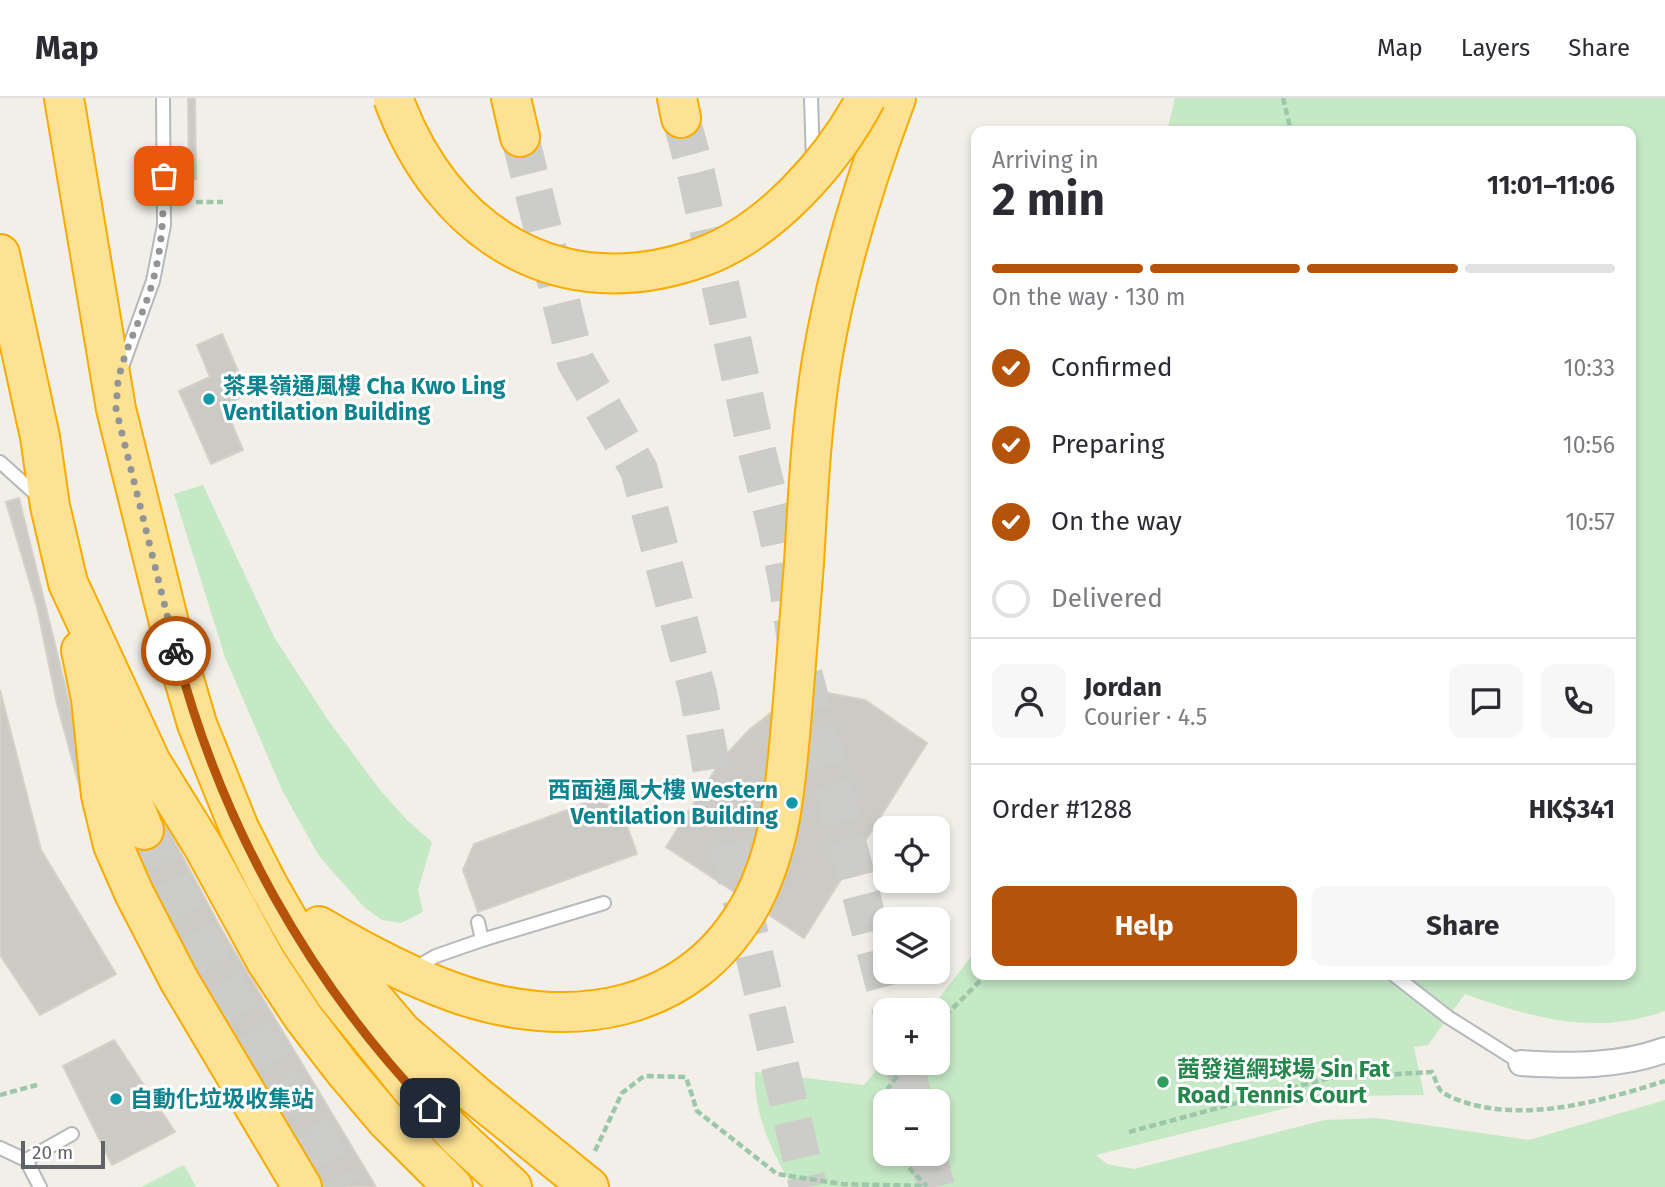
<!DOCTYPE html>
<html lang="en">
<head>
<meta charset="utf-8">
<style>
	body { margin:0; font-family:"Fira Sans","Noto Sans TC",sans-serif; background:#f7f7f7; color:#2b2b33; height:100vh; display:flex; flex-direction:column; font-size:26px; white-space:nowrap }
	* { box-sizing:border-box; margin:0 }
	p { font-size:23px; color:#7c7c81 }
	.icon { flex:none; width:38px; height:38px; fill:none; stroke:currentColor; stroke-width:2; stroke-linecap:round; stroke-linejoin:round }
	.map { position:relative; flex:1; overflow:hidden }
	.drawer { position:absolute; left:971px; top:28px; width:665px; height:854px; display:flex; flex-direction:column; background:#fff; border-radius:14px; box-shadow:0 4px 10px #0003 }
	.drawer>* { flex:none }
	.buttons { position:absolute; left:873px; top:718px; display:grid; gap:14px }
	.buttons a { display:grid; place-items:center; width:77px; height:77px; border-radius:14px; background:#fff; box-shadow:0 4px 10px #0003; font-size:35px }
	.scale { position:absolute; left:21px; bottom:18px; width:84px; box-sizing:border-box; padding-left:7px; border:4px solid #5f6368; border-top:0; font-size:19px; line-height:24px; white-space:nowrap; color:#5f6368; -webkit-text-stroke:5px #fff; paint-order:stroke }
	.pin { position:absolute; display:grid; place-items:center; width:60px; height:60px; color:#fff; margin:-30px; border-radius:14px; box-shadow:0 4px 10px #0006 }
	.courier { position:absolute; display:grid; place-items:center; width:70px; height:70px; margin:-35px; border:5px solid #b45309; border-radius:50%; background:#fff; color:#222; box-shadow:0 2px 9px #0007 }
	.headline em { font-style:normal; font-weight:700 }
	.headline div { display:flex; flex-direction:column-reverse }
	.headline { display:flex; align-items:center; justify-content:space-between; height:119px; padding:0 21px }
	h1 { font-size:46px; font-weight:700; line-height:52px }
	.bar { display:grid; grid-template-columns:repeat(4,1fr); gap:10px 7px; align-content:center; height:84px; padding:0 21px }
	.bar i { height:9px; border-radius:5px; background:#e1e1e2 }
	.bar .active { background:#b45309 }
	.bar p { grid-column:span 4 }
	.line { display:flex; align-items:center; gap:18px; padding:0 21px; border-top:2px solid #e1e1e2 }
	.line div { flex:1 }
	.round { display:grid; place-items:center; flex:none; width:74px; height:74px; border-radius:14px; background:#f7f7f7 }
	ol { padding:0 21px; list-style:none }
	li { display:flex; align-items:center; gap:21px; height:77px }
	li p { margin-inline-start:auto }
	li .icon { padding:7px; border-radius:50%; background:#b45309; color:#fff; stroke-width:4 }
	li:last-child { color:#7c7c81 }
	li i { width:38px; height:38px; border:4px solid #e1e1e2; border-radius:50% }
	.primary-button { display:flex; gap:14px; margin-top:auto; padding:14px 21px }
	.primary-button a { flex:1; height:80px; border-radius:14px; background:#b45309; color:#fff; font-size:28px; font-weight:700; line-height:80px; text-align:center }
	.primary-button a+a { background:#f7f7f7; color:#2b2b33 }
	header { display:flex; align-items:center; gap:42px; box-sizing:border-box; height:98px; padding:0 35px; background:#fff; border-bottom:2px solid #e1e1e2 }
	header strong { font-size:33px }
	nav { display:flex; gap:38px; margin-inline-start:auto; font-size:24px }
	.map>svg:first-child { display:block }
</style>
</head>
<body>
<header>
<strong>Map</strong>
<nav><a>Map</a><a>Layers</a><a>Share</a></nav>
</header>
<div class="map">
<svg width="1665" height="1089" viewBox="0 0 1665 1089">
	<rect width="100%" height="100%" fill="#f1efe8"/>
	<g fill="#c5e8c5" fill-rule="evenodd">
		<path d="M1175 0H1665V913C1594 938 1533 920 1465 896L1428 947 1414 949 1424 997 1335 998 1096 1057 1107 1066 1134 1071 1325 1022 1377 1020 1529 1042 1665 1002V1089H792C771 1050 754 1019 755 974L864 987 885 962 886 964H938V912H930L976 852V877H1631V33H1167ZM886 1003H938V1055H886Z"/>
		<polygon points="203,387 274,539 328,622 380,692 408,723 432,744 418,792 423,814 401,825 382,822 364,809 319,758 283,694 225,559 174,396"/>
		<polygon points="184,1067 196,1089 141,1089"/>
	</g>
	<g fill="#cccac5" stroke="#d6d1c6" stroke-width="2">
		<polygon points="188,0 195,0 196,81 189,81"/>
		<polygon points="222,236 248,296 224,307 243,352 211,366 179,293 210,279 197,247"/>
		<polygon points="19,400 90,689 100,753 81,694 57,606 37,509 6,404"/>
		<polygon points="0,592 41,752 116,876 40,917 0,857"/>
		<polygon points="822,594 865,602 927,645 804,840 666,749 722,661 749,632 782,606"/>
		<polygon points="597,701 622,714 637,756 478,814 463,772 474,746"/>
		<polygon points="162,720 223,834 376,1089 281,1089 129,737"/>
		<polygon points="114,942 175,1034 112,1067 63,968"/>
	</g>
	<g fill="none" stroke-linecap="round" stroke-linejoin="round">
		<g stroke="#ccccc8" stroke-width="38" stroke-dasharray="38 19" stroke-linecap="butt">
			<polyline points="681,20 696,75 754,342 776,428 788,487 797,551 891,912"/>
			<polyline points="520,39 576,264 639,372 698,595 712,674 808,1089"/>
			<polyline points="144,732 210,859 346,1089"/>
			<polyline points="904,964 914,1003"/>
			<polyline points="927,1055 936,1089"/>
		</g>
		<g stroke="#b5b8bc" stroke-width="16">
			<g id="lane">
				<polyline points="811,0 813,63"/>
				<polyline points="122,269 153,183 164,127 163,0"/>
				<polyline points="0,364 39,399"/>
				<polyline points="482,842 604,805"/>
				<polyline points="415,870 436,858 482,842 478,824"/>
				<polyline points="1394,877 1448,919 1521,965"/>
				<polyline points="0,1050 26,1062 72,1036"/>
				<polyline points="26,1062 40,1089"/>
			</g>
		</g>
		<g stroke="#b5b8bc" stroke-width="28">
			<path id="street" d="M1521 965C1570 968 1618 969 1665 952"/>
		</g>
		<g stroke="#f9ab00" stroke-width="42">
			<g id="highway">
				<polyline points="64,0 116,311 178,561 197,626 239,730 268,787 300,843 335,896 415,995 460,1041 512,1089"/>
				<polyline points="511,0 520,39"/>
				<polyline points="677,0 681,20"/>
				<polyline points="0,156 40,339 50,408 68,485 151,664 203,748 266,863 303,919 343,971 386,1022 453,1089"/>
				<path d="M804 465C808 397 811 329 822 262 837 173 864 85 896 0"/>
				<polyline points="81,552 91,601 101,697 113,747 134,795 179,882 302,1089"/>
				<polyline points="109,646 144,732"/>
				<path d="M319 828C363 854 406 877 453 894 567 935 691 917 752 804"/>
				<polyline points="346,868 402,934 474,996 589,1089"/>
			</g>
		</g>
		<g stroke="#9cc7a9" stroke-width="4.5" stroke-dasharray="7 3.5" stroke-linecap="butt">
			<polyline points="1283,0 1291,33"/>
			<polyline points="196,104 223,104"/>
			<polyline points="938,925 986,877"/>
			<polyline points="0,997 37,987"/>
			<polyline points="886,1003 888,990 908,964"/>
			<polyline points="886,1004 881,1028 886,1038"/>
			<path d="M1129 1034 1329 980 1432 974C1435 979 1437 989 1441 993 1448 999 1461 1003 1470 1006 1534 1023 1604 1002 1665 983"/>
			<polyline points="595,1053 622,995 644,978 686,979 697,1013 777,1076 842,1086 927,1088"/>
			<polyline points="894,1055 927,1088"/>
		</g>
		<use href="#lane" stroke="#fff" stroke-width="12"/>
		<use href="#street" stroke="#fff" stroke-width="24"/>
		<use href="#highway" stroke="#fde293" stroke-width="38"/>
		<g stroke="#f9ab00" stroke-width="42" stroke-linecap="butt">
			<g id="highway-bridge">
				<path d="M393 0C442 135 560 211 702 159 770 134 833 63 866 0"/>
				<path d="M752 804C783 745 786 680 792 615 796 565 800 515 804 465"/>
			</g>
		</g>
		<use href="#highway-bridge" stroke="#fde293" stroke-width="38"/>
	</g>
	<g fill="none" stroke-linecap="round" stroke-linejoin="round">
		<path stroke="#929495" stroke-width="7" stroke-dasharray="0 12.6" d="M164 78C163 116 163 148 152 186 143 219 124 250 118 284 117 292 117 302 116 311L176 553"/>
		<path stroke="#b45309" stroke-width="9" d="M176 553C220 724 308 883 430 1010"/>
	</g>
	<g fill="#0f9aa8" stroke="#fff" stroke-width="2.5">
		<circle cx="209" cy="301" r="7"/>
		<circle cx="792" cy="705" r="7"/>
		<circle cx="116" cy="1001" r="7"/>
	</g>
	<circle fill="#2e9e5b" stroke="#fff" stroke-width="2.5" cx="1163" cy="984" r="7"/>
	<g text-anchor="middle" stroke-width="6" stroke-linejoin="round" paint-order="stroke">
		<g font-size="23" font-weight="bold" fill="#0d838f" stroke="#fff" text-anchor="start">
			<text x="223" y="296">茶果嶺通風樓 Cha Kwo Ling<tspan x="223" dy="26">Ventilation Building</tspan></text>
			<text x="778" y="700" text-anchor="end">西面通風大樓 Western<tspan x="778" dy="26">Ventilation Building</tspan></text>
			<text x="130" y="1009">自動化垃圾收集站</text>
		</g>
		<g font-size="23" font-weight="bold" fill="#27864d" stroke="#fff" text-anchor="start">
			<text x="1177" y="979">茜發道網球場 Sin Fat<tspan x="1177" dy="26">Road Tennis Court</tspan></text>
		</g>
	</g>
</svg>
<div class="buttons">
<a><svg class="icon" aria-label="locate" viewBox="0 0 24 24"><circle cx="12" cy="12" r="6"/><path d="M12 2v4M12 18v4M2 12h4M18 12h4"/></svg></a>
<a><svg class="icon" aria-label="layers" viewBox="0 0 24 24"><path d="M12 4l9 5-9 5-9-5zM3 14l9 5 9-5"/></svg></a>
<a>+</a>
<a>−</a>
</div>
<div class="scale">20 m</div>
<div class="pin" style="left:164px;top:78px;background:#ea580c"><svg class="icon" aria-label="bag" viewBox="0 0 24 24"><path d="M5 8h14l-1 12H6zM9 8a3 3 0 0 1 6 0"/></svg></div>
<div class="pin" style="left:430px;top:1010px;background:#1f2937"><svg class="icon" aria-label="home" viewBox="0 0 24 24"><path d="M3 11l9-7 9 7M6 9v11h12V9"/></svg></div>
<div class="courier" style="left:176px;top:553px"><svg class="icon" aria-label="bike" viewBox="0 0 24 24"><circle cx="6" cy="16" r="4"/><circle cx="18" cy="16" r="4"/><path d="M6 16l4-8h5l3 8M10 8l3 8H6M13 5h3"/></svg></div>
<section class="drawer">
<div class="headline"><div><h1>2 min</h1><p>Arriving in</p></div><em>11:01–11:06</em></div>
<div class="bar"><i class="active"></i><i class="active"></i><i class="active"></i><i></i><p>On the way · 130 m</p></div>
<ol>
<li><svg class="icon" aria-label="check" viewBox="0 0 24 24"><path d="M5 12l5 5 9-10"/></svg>Confirmed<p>10:33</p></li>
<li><svg class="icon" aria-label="check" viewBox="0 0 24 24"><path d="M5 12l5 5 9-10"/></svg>Preparing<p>10:56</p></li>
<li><svg class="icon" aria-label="check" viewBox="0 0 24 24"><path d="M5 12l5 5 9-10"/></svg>On the way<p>10:57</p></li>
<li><i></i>Delivered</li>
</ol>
<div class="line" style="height:126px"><a class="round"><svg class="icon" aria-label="person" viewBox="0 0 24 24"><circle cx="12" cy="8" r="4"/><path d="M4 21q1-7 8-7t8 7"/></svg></a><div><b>Jordan</b><p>Courier · 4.5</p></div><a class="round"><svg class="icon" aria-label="chat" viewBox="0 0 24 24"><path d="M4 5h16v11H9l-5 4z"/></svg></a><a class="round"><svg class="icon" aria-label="phone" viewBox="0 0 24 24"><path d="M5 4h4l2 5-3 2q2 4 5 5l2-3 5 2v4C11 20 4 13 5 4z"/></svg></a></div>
<div class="line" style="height:91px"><div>Order #1288</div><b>HK$341</b></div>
<div class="primary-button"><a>Help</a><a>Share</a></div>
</section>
</div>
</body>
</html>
